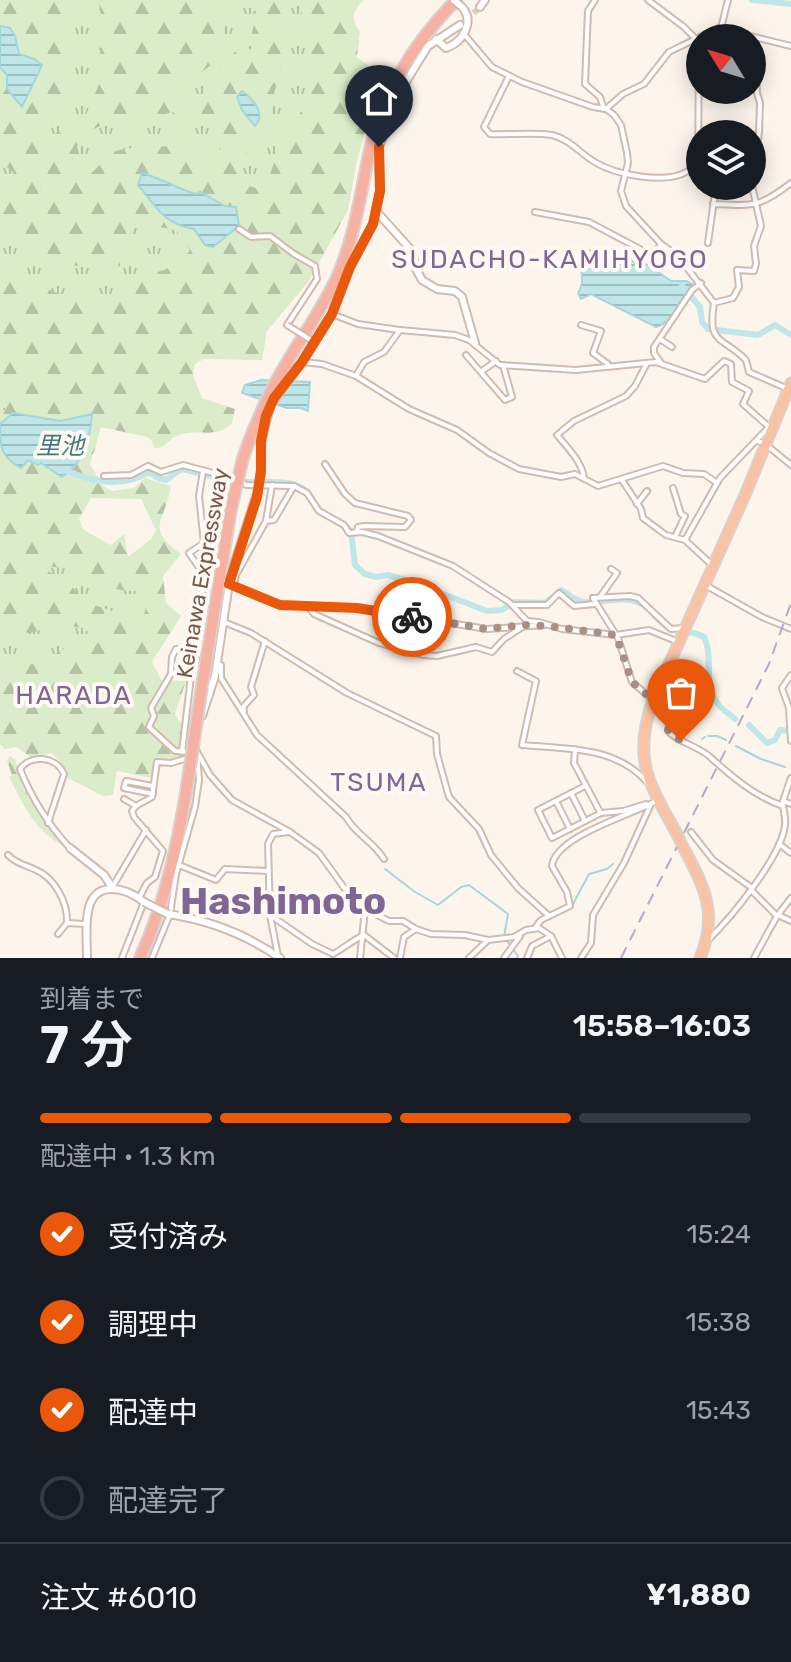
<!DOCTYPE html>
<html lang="ja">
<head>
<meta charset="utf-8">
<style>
	body { margin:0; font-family:Rubik,"Noto Sans JP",sans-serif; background:#20242c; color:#f1f3f6; height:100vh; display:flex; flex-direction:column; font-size:30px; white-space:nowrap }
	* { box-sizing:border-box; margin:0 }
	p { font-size:26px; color:#9ea1a6 }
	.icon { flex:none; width:44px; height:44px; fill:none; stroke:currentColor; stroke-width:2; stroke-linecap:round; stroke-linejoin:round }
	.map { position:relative; height:958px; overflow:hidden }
	.sheet { display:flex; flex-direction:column; background:#171b24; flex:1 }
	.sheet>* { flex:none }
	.needle { width:52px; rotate:308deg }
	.buttons { position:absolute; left:686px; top:24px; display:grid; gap:16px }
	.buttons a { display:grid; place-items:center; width:80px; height:80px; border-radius:50%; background:#171b24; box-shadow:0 4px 20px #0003; font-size:40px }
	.pin { position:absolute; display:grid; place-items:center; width:68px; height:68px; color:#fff; margin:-82px -34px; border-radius:50% 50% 50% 0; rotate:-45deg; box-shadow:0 0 8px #0007 }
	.pin .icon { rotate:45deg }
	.courier { position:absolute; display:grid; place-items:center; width:80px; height:80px; margin:-40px; border:6px solid #ea580c; border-radius:50%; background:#fff; color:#222; box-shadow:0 2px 10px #0007 }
	.summary em { font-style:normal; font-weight:600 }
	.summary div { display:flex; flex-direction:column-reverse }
	.summary { display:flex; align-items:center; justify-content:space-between; height:136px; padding:0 40px }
	h1 { font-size:52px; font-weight:600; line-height:60px }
	.bar { display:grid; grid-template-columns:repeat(4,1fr); gap:12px 8px; align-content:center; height:96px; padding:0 40px }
	.bar i { height:10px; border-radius:6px; background:#363941 }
	.bar .active { background:#ea580c }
	.bar p { grid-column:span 4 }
	.line { display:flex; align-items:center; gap:20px; padding:0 40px; border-top:2px solid #363941 }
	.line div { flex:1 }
	ol { padding:0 40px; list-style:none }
	li { display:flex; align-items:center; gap:24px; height:88px }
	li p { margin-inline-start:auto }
	li .icon { padding:8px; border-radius:50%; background:#ea580c; color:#fff; stroke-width:4 }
	li:last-child { color:#9ea1a6 }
	li i { width:44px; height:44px; border:4px solid #363941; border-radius:50% }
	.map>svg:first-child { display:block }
</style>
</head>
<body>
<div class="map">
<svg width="791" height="958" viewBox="0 0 791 958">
	<defs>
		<pattern id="grass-tufts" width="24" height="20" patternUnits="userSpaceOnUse" patternTransform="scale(2)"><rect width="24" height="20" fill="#daecc9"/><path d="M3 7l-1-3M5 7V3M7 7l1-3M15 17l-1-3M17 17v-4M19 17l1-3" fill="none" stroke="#b6c2a5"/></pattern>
		<pattern id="forest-firs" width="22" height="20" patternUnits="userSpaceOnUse" patternTransform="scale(2)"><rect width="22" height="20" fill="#daecc9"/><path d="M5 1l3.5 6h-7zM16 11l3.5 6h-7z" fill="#b6c2a5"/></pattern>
		<pattern id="water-rules" width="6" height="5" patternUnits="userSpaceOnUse" patternTransform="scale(2)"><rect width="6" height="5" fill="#bfe6e8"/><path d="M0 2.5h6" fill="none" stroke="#a0bdbe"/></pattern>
	</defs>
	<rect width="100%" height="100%" fill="#fdf5ec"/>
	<polygon fill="url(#grass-tufts)" points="0,0 328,0 305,146 106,356 95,451 62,496 76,532 158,599 130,651 0,681"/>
	<g fill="url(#forest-firs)" fill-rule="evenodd">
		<path d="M0 0H61L69 17 66 48 71 53 64 96 55 121 40 141 44 157 48 154 52 138 57 132 86 115 100 82 101 13 98 0H292L285 27 280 74 272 100 273 113 270 122 250 142 238 175 239 183 256 188 268 182C273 165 278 149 285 134 292 120 305 112 309 96 316 71 301 45 308 21L302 14 301 0H363C353 12 350 18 360 32L357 57 383 76 372 104 356 165 348 210 309 281 267 331 262 360 204 359 195 364 193 376 202 398 235 409 232 423C218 439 200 429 182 434 170 436 167 449 154 448L152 441 147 437 101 427 90 464 103 486 112 491 134 488 145 478 171 486C165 523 144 527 181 554L163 576 166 603 181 616 152 662 161 680 186 681 175 714 183 727 180 757C170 761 163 757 154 761L151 778 117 771 113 795 103 796 66 777 67 770 52 753 32 758 16 747 5 749 0 744V656L12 664 17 660 29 665 46 660 73 643 115 642 111 639 93 637 84 628 59 625 30 633 22 632 0 622V483L4 482 7 476 0 467V449L6 460H28L38 465 41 463 62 477 91 415 60 421 13 413 0 424V416L6 408 3 404 6 387 0 371V253L14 270 16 285C40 302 28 292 50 290L83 305 109 299 135 278 164 270 168 268 169 260 174 257H185L190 250 185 239 178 240V232C165 224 149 232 142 215L122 246 120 266 86 268 51 260 39 253 34 244 11 232 10 229 5 228 0 240V191L11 190 23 181 0 161V67L8 81 34 59 19 54 15 36 10 29 0 26ZM239 1 257 12 252 33 256 39 254 48 248 50 241 46 222 65 194 109 179 103 180 85 198 75 220 58 223 52 224 24 218 7 225 2ZM171 112 179 114 180 118C204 115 205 125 222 140L221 148 213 157 206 158 177 143C164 150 134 145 116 151 106 154 101 166 92 172 79 182 63 189 48 198L40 189C56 178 69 177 80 158L77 147C94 116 125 124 153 119 159 117 165 114 171 112ZM156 177 171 187 196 194 200 192 225 206 236 207 239 225 205 245 194 229C156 222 154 212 156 177ZM91 498 141 499 156 530 151 539 128 557 124 534 111 545 84 530 79 519ZM45 566 89 571C100 586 116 591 135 591L146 604C146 614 141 623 132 626L121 620 114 612 84 601 69 583 44 569Z"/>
		<path d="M10 756 16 760C20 791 44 823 65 846 37 835 22 803 9 777L12 775 7 761Z"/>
	</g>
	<g fill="url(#water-rules)" stroke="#a5d6da" stroke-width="2">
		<polygon points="0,26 10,28 15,36 19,54 34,59 42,65 22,107 7,89 7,75 0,67"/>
		<path d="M242 91C253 99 266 113 255 126L242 110 237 97Z"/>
		<path d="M142 173C161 178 177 189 196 194L200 192 225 206 236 207 239 226 213 247 205 245 194 229C162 223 158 208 138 185Z"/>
		<path d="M590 250 648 265 671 281H686L694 285C678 296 675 322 656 327L591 294 581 299 578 293C587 280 577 266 583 251L588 253Z"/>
		<polygon points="261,380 310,382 308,411 301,408 287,408 242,393 245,385"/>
		<path d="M13 413 60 421 92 414C90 440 84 462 62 477L41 463 38 465 28 460 21 468C0 456 0 447 0 424Z"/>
	</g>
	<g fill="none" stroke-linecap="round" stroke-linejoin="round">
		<g stroke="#a5d6da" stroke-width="2">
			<polyline points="708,736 717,736 726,740"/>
			<polyline points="702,739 705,737"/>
			<polyline points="736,746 761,759 785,767"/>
			<polyline points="385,869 415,892 438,905 461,887 469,885 508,914 504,937 518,956 517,958"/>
			<polyline points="573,904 589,874 607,869 613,864"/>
		</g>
		<g stroke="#bfe6e8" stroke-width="6">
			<polyline points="752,0 791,4"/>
			<polyline points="682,286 700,307 702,322 708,329 758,335 775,325 791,335"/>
			<path d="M63 469C91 482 122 489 149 472L158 478 166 480 181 469C198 472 214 478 231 481 255 485 301 473 313 500"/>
			<path d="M340 521 351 531 355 565 365 574 376 577 388 575 409 581 487 611 502 610 514 602 545 603 561 590C569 594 575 601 585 602 605 604 627 593 645 606"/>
			<path d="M653 614C675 640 682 625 704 637 714 658 703 680 716 701 720 709 729 713 735 719"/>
			<polyline points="749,725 767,743 775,740 780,730 791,731"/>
		</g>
		<polyline stroke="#dccec4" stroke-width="6" stroke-dasharray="6 3" stroke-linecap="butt" points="460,25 480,7"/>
		<g stroke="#d1bbb0" stroke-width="8">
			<g id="minor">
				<polyline points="595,0 588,11 585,84 600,97 604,109"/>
				<polyline points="648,0 684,27 699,42 698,174"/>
				<polyline points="721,28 728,0"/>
				<path d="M464 34 492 67 522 82 593 107 606 109 614 115 621 125 627 153 628 163 621 191 626 206 661 244 678 256 714 303C707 345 722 336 746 360L749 372 786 388"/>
				<path d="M509 76 484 127 490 134C508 135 535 132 552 135 569 139 579 152 593 161 615 175 666 185 688 171L700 175"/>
				<polyline points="606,109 623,94 644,84 669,52 718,28 791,46"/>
				<path d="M713 204C752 206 759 208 791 183"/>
				<polyline points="535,212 589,222 653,256 661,244"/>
				<polyline points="239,229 251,237 270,236 294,254 315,266 317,279 287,325"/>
				<polyline points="708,243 716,186"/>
				<polyline points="714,303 733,298 739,287 737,270 754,271 756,264 754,246 761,226 752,186 759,132 760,103 757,93 756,72 752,72"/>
				<polyline points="332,314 358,324 399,330"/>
				<polyline points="581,325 601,331 593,353 608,364"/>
				<polyline points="660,339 672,347"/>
				<polyline points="466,355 505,400 512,397 503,365"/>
				<polyline points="302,362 322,364 356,376 409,409 457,430 489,453 519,469 561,477 575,474 598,486 663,466 683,473 704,474 717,483"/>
				<polyline points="661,363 654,353 654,347 692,290 701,283"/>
				<polyline points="482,371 496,361"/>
				<polyline points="356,376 364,362 384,352 400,330 455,335 469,340 500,365 576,370 656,362 705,379 724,361 731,364 732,382 749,391 743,404 768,426 774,427"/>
				<polyline points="757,441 764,443 791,465"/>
				<polyline points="325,464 345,494 355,503 408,516 411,520 405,527 364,526 358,527 357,531"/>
				<polyline points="203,471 199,496 204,543 189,553 205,576 211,577"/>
				<polyline points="104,476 131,475 148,466 161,472 183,465 240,480 246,485 294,486 307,493 319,511 344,525 349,533 362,532 378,536 453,566 509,602 527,621 539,622 562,629 616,635 649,630 676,641"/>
				<path d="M584 478C582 462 568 448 557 435L574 421 626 396 635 386 646 365"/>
				<polyline points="622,480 641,509 643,518 666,535 685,540 712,565"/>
				<polyline points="673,488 681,514 685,516 675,537"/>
				<polyline points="637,504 647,491"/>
				<polyline points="266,521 274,520 294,486"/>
				<polyline points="685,540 720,478 769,427"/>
				<path d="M205 576C201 601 198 629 184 649H176L172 657 171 674 151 708 154 716 149 727 175 751 197 752 210 775 232 800 290 832 319 853 350 896 365 909 389 921H403L416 929 431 934 465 935 488 940 514 937 526 930 539 928 551 936 562 958"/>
				<polyline points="221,581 280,605 357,608 487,629 544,625"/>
				<polyline points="705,585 762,617 791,629"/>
				<polyline points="234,586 236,575 266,521 272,485"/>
				<polyline points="600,597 617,573 611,569"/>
				<path d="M593 598 618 638 632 682 653 700 663 699 673 704V711L668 730 670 733C681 743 697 746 709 756 731 776 754 796 783 806V801L791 804"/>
				<polyline points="593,598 630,596 638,598 671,629 683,628"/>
				<polyline points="513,605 547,605 559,593 574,606 595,604"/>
				<polyline points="308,607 314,614 379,643 423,655 437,656 476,647 492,652 504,639 524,626"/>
				<polyline points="224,622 251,633 347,693 436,736 437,754 449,797 479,829 491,855 518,888 549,916"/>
				<polyline points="184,649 193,659 197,660"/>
				<path d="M216 663 221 665V678L257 735 346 817C356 835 373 841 384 859"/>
				<path d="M517 671 536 681 522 745C567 749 616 746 648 783"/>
				<polyline points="791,675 782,688 789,708 791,741"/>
				<polyline points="244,711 243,707 254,695 251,687 265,641"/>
				<polyline points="575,749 574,763 600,812"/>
				<polyline points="182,752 193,659"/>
				<polyline points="585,786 538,810 552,838 601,813 623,811 646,804"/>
				<polyline points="571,793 585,821"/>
				<polyline points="153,794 124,788 126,781 153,786"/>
				<polyline points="124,799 136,806"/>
				<polyline points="556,801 570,829"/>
				<polyline points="783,801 791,778"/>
				<path d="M48 823 64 774C56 756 31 754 20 769 32 799 48 824 69 847"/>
				<polyline points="691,832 713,860 752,888"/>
				<polyline points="779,844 791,853"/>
				<path d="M8 855C16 864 26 865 36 870 55 878 68 903 67 923"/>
				<polyline points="179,865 216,880 225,869 268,871"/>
				<polyline points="113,886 146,830"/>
				<polyline points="751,890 777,916 791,898"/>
				<polyline points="139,898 147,883 155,877 163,851 134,817 132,811 136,806 152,797 157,762 171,763 191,757"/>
				<polyline points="270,915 312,944 333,954"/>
				<polyline points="778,915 791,921"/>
				<path d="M535 928 541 920 570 906 567 892 552 866C555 836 632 815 656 801"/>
				<polyline points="58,934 67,923 87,924"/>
				<polyline points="364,935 394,958"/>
				<path d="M708 940C731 918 782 856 785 825 786 819 784 812 783 806"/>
				<path d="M333 954C344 948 353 940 364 935"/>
				<polyline points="278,956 270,915 268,844 273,834 289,832"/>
				<polyline points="122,958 144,902"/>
				<polyline points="152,958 170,914 176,874 195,807 199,780 197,752"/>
				<polyline points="360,958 365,909"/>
				<polyline points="400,958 404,937 416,929"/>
				<polyline points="469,958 488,940"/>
				<polyline points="504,958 520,936"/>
				<polyline points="527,958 532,946 551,936"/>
				<polyline points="581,958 591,943 593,915 624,863 651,804"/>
				<polyline points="754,958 777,916"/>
			</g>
		</g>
		<g stroke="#d1bbb0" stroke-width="10">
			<g id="tertiary">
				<polyline points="480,7 485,0"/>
				<path d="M436 39 446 48C463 42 475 22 462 7"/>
				<polyline points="377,212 412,251 416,269 422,280 437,289 455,291 462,297 475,343"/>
				<polyline points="261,471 261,441 271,404 302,362 332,314 350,267 373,224 380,191 379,147 396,98 428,46 460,25"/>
				<polyline points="202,716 215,676 230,577 258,490"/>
				<polyline points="70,848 104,875 112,887"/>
				<path d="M168 914C209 920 247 935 280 958"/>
				<path d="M87 958C87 943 85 926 88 912 93 879 125 887 144 902"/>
			</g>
		</g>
		<g stroke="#dad1cd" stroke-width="13">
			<g id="trunk">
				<path d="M679 838C651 786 631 762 653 700L745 495 791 383"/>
				<path d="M682 845C704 886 719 913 700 958"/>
			</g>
		</g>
		<g stroke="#dad1cd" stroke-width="14">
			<g id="motorway">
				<path d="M243 458C255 423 270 390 289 359 306 331 325 304 338 275 356 233 361 189 371 145 385 89 416 41 456 0"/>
				<polyline points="202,686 231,509"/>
				<path d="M140 958C168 897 180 833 190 767"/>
			</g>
		</g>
		<use href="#minor" stroke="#fff" stroke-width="4"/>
		<use href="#tertiary" stroke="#fff" stroke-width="6"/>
		<use href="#trunk" stroke="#f9c2a4" stroke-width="9"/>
		<use href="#motorway" stroke="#f7b1a3" stroke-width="10"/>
		<polyline stroke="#b7a8c9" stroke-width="2" stroke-dasharray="12 8" stroke-linecap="butt" points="621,958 769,664 791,603"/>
		<g stroke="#d1bbb0" stroke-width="8" stroke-linecap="butt">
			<polyline id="minor-bridge" points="287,325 314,342"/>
		</g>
		<g stroke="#d1bbb0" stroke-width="10" stroke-linecap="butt">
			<g id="tertiary-bridge">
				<polyline points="454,0 462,7"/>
				<polyline points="258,490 261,471"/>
				<polyline points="144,902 168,914"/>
			</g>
		</g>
		<g stroke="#dad1cd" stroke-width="13" stroke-linecap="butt">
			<polyline id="trunk-bridge" points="679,838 682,845"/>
		</g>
		<g stroke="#dad1cd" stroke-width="14" stroke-linecap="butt">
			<g id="motorway-bridge">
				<polyline points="231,509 243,458"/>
				<polyline points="190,767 202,686"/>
			</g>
		</g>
		<use href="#minor-bridge" stroke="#fff" stroke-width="4"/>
		<use href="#tertiary-bridge" stroke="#fff" stroke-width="6"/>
		<use href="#trunk-bridge" stroke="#f9c2a4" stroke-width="9"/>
		<use href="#motorway-bridge" stroke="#f7b1a3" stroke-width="10"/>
	</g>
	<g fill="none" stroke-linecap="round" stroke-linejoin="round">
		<polyline stroke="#a89085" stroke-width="8" stroke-dasharray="0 14.4" points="412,617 487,629 523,625 548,626 616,635 632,682 653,700 663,699 673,704 674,708 668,730 681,741"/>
		<polyline stroke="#ea580c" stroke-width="10" points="379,147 380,191 373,224 350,267 332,314 302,362 274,398 266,416 261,441 261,471 257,497 229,584 280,605 357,608 412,617"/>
	</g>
	<g text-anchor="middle" stroke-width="8" stroke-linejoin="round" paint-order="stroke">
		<g font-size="22" fill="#7a594d" stroke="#fff9f3">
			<text transform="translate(202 573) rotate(-80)" y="8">Keinawa Expressway</text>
		</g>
		<g font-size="24" font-style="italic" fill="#40797e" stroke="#fff9f3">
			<text x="60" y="454">里池</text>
		</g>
		<g font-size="26" letter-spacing="2" fill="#816695" stroke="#fff9f3">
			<text x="550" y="268">SUDACHO-KAMIHYOGO</text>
			<text x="74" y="704">HARADA</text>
			<text x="379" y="791">TSUMA</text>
		</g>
		<g font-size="38" font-weight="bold" fill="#816695" stroke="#fff9f3">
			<text x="283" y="914">Hashimoto</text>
		</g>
	</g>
</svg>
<div class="buttons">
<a><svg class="needle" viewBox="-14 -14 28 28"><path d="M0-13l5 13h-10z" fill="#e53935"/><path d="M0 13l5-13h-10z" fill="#9ea1a6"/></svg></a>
<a><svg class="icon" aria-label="layers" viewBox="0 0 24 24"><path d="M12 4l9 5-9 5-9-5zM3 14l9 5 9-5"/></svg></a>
</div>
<div class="pin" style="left:681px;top:741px;background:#ea580c"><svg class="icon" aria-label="bag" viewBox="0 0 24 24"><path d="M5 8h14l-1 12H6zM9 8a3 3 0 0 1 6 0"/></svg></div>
<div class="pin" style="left:379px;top:147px;background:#1f2937"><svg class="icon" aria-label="home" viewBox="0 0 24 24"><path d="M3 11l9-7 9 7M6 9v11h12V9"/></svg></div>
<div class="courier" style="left:412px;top:617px"><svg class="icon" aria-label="bike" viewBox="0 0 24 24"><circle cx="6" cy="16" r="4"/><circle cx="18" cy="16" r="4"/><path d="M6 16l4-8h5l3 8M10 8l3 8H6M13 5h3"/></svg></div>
</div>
<section class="sheet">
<div class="summary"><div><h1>7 分</h1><p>到着まで</p></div><em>15:58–16:03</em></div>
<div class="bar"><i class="active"></i><i class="active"></i><i class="active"></i><i></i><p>配達中 · 1.3 km</p></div>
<ol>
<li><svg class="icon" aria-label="check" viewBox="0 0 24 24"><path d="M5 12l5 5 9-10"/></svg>受付済み<p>15:24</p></li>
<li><svg class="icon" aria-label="check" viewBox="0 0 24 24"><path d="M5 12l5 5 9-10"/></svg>調理中<p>15:38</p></li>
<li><svg class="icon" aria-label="check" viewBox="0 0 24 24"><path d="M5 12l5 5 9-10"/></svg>配達中<p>15:43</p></li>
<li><i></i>配達完了</li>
</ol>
<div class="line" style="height:104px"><div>注文 #6010</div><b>¥1,880</b></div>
</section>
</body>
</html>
